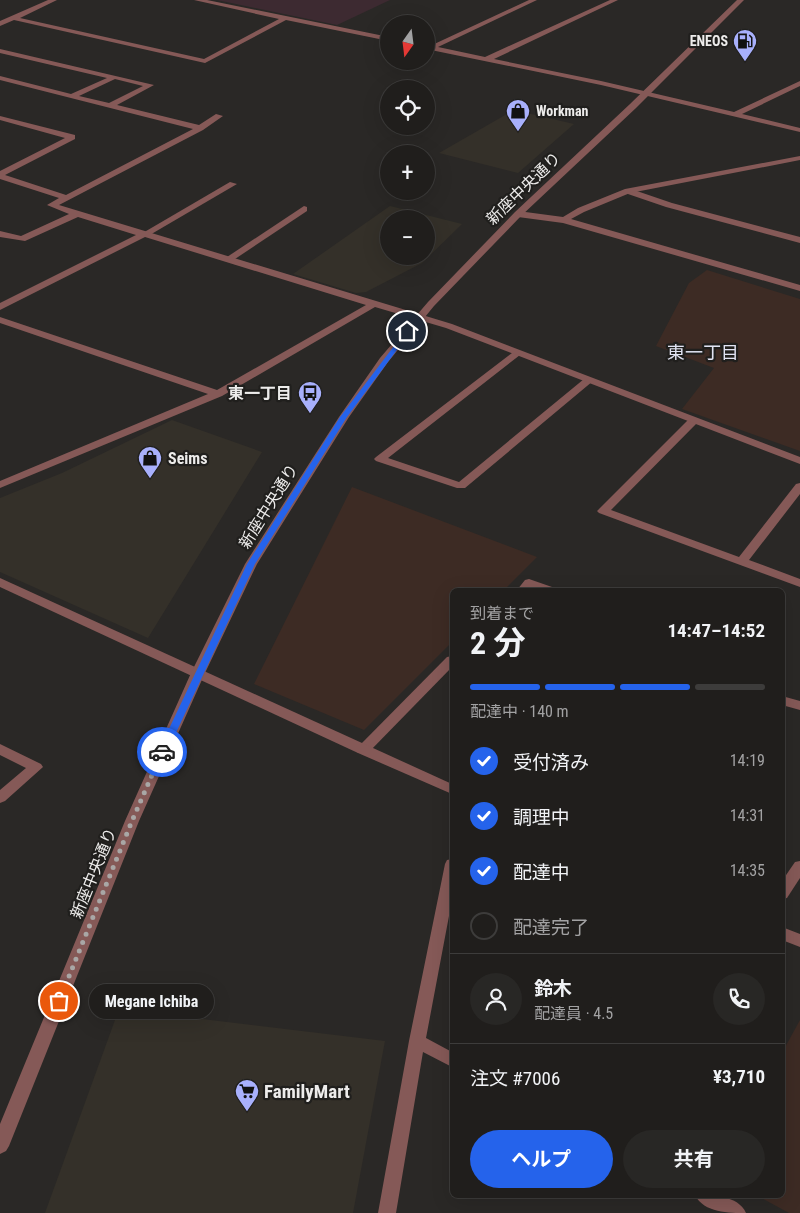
<!DOCTYPE html>
<html lang="ja">
<head>
<meta charset="utf-8">
<style>
	body { margin:0; font-family:"Roboto Condensed","Noto Sans JP",sans-serif; background:#282725; color:#f1f3f6; height:100vh; display:flex; flex-direction:column; font-size:19px; white-space:nowrap }
	* { box-sizing:border-box; margin:0 }
	p { font-size:16px; color:#a2a2a3 }
	.icon { flex:none; width:28px; height:28px; fill:none; stroke:currentColor; stroke-width:2; stroke-linecap:round; stroke-linejoin:round }
	.map { position:relative; flex:1; overflow:hidden }
	.side { position:absolute; left:450px; top:588px; width:335px; height:610px; display:flex; flex-direction:column; background:#201e1c; border-radius:8px; box-shadow:0 5px 20px #0002,0 0 0 1px #3d3c3b }
	.side>* { flex:none }
	.needle { width:32px; rotate:194deg }
	.fabs { position:absolute; left:380px; top:15px; display:grid; gap:10px }
	.fabs a { display:grid; place-items:center; width:55px; height:55px; border-radius:50%; background:#201e1c; box-shadow:0 5px 20px #0002,0 0 0 1px #3d3c3b; font-size:25px }
	.pin { position:absolute; display:grid; place-items:center; width:42px; height:42px; color:#fff; margin:-21px; border:2px solid #fff; border-radius:50%; box-shadow:0 1px 5px #0007 }
	.courier { position:absolute; display:grid; place-items:center; width:50px; height:50px; margin:-25px; border:4px solid #2563eb; border-radius:50%; background:#fff; color:#222; box-shadow:0 1px 6px #0007 }
	.bubble { position:absolute; height:35px; border-radius:18px; background:#201e1c; box-shadow:0 5px 20px #0002,0 0 0 1px #3d3c3b; font-size:16px; font-weight:700; line-height:35px; text-align:center }
	.summary em { font-style:normal; font-weight:700 }
	.summary div { display:flex; flex-direction:column-reverse }
	.summary { display:flex; align-items:center; justify-content:space-between; height:85px; padding:0 20px }
	h1 { font-size:32px; font-weight:700; line-height:38px }
	.bar { display:grid; grid-template-columns:repeat(4,1fr); gap:8px 5px; align-content:center; height:60px; padding:0 20px }
	.bar i { height:6px; border-radius:4px; background:#3d3c3b }
	.bar .active { background:#2563eb }
	.bar p { grid-column:span 4 }
	.line { display:flex; align-items:center; gap:12px; padding:0 20px; border-top:1px solid #3d3c3b }
	.line div { flex:1 }
	.round { display:grid; place-items:center; flex:none; width:52px; height:52px; border-radius:26px; background:#282725 }
	ol { padding:0 20px; list-style:none }
	li { display:flex; align-items:center; gap:15px; height:55px }
	li p { margin-inline-start:auto }
	li .icon { padding:5px; border-radius:50%; background:#2563eb; color:#fff; stroke-width:4 }
	li:last-child { color:#a2a2a3 }
	li i { width:28px; height:28px; border:2px solid #3d3c3b; border-radius:50% }
	.primary-button { display:flex; gap:10px; margin-top:auto; padding:10px 20px }
	.primary-button a { flex:1; height:58px; border-radius:30px; background:#2563eb; color:#fff; font-size:20px; font-weight:700; line-height:58px; text-align:center }
	.primary-button a+a { background:#282725; color:#f1f3f6 }
	.map>svg:first-child { display:block }
</style>
</head>
<body>
<div class="map">
<svg width="800" height="1213" viewBox="0 0 800 1213">
	<rect width="100%" height="100%" fill="#2a2826"/>
	<g fill="#343029" fill-rule="evenodd">
		<polygon points="514,110 574,124 518,173 439,153"/>
		<path d="M390 206 462 224 422 263 366 292 356 293 293 274ZM389 219H426V256H389Z"/>
		<polygon points="172,420 262,452 148,638 0,572 0,498 62,473"/>
		<polygon points="119,1009 385,1041 353,1213 45,1213"/>
	</g>
	<polygon fill="#3d2a31" points="217,0 390,0 337,25"/>
	<g fill="#3d2b24">
		<polygon points="707,270 800,299 800,451 682,409 714,368 656,346 689,283"/>
		<polygon points="352,487 537,557 504,590 452,590 452,642 364,730 254,684"/>
		<polygon points="800,1020 800,1213 789,1213 756,1195 782,1195 783,1051"/>
	</g>
	<g fill="none" stroke-linecap="round" stroke-linejoin="round">
		<g fill="#855957" fill-rule="evenodd">
			<polygon points="230,182 237,184 148,236 142,236 141,234"/>
			<polygon points="625,189 631,189 672,203 800,237 800,243 666,207 625,193"/>
			<polygon points="304,206 307,207 307,211 232,261 226,261 224,259"/>
			<polygon points="516,350 521,353 520,355 388,458 459,482 584,379 592,379 593,381 465,488 457,488 376,461 374,459 376,457"/>
			<polygon points="693,418 698,421 697,423 611,510 739,557 796,484 800,483 800,494 749,560 800,579 800,587 599,513 597,511 689,419"/>
			<polygon points="529,579 552,587 554,590 531,588 530,590 517,590 525,580"/>
			<polygon points="452,656 452,667 368,753 358,753 356,750 358,747 447,657"/>
			<polygon points="782,696 800,701 800,710 782,705"/>
			<polygon points="0,744 41,764 43,767 5,801 0,803 0,790 26,768 0,755"/>
			<polygon points="800,861 800,878 787,898 782,899 782,881 795,862"/>
		</g>
		<g fill="#855957" fill-rule="evenodd">
			<polygon points="48,0 57,0 20,18 204,59 279,19 194,0 207,0 389,37 389,41 286,20 205,63 14,20 0,26 0,21"/>
			<polygon points="529,0 537,0 438,47 485,57 610,0 618,0 494,59 601,81 734,112 800,81 800,86 742,114 800,128 800,132 601,85 426,49 426,45 430,46"/>
			<path d="M0 49 154 85 117 105 199 125 216 114 223 116 203 130 59 205 452 324 800 457V464L446 328 375 307 222 396 0 488V481L208 394 0 323V317L217 390 366 305 145 237 0 310V303L136 235 78 217 25 241 0 237V231L21 236 69 214 47 205 59 198 0 179V171L65 138 0 120V116L75 135V139L5 175 66 195 193 129 0 80V76L71 94 107 78 0 53ZM115 79 143 86 109 103 79 96Z"/>
			<polygon points="800,156 800,160 630,193 584,212 571,219 800,285 800,291 563,223 518,217 514,214 518,211 563,217 578,208 625,189"/>
			<polygon points="0,578 452,784 452,794 358,753 0,587"/>
			<polygon points="452,859 452,900 426,1038 452,1052 452,1067 423,1052 396,1213 378,1213 409,1041 445,864 447,860"/>
			<polygon points="782,927 800,934 800,947 782,940"/>
			<path d="M695 1195C712 1195 738 1195 746 1213 729 1213 704 1213 695 1195Z"/>
		</g>
		<polygon fill="#855957" fill-rule="evenodd" points="737,0 744,0 636,108 521,216 434,306 388,362 349,417 257,564 205,673 139,821 9,1146 6,1151 0,1154 0,1124 125,821 191,673 245,564 339,417 380,358 428,302 515,212 630,104"/>
	</g>
	<polygon fill="#2563eb" points="407,329 411,331 347,417 255,564 167,752 162,755 159,755 158,752 247,564 340,417"/>
	<g fill="none" stroke-linecap="round" stroke-linejoin="round">
		<polyline stroke="#a9a7a6" stroke-width="5" stroke-dasharray="0 9" points="59,1001 132,821 162,752"/>
	</g>
	<defs>
		<g id="fuel-pin" transform="scale(1.25)"><path d="M0 17L-7.5 6A9.5 9.5 0 1 1 7.5 6Z" fill="#a8b0fc" stroke="#201f1d"/><path d="M-5.5-6h7V0h2V4h1.3V-2.5L3-4.5l.8-.8L6-3V5H2.5V1h-1V6h-7ZM-4.2-4.7v3.2H.2V-4.7Z" fill="#111"/></g>
		<g id="shop-pin" transform="scale(1.25)"><path d="M0 17L-7.5 6A9.5 9.5 0 1 1 7.5 6Z" fill="#a8b0fc" stroke="#201f1d"/><path d="M-5-2.5h2.3a2.7 3.5 0 0 1 5.4 0H5L5.5 6h-11ZM-1.5-2.5h3a1.5 2.3 0 0 0-3 0Z" fill="#111"/></g>
		<g id="bus-pin" transform="scale(1.25)"><path d="M0 17L-7.5 6A9.5 9.5 0 1 1 7.5 6Z" fill="#a8b0fc" stroke="#201f1d"/><path d="M-5-6H5V4H4V6H2V4H-2V6H-4V4H-5ZM-3.5-4V0h7V-4ZM-3.5 1.2v1.5H-2V1.2ZM2 1.2v1.5H3.5V1.2Z" fill="#111"/></g>
		<g id="supermarket-pin" transform="scale(1.25)"><path d="M0 17L-7.5 6A9.5 9.5 0 1 1 7.5 6Z" fill="#a8b0fc" stroke="#201f1d"/><path d="M-6-5.5h2.5l.6 2H6L4.5 2H-2.5L-4.4-4H-6ZM-1.5 3.2a1.3 1.3 0 1 0 .1 0ZM3 3.2a1.3 1.3 0 1 0 .1 0Z" fill="#111"/></g>
	</defs>
	<g fill-rule="evenodd">
		<use href="#fuel-pin" x="745" y="41"/>
		<use href="#shop-pin" x="518" y="111"/>
		<use href="#bus-pin" x="310" y="393"/>
		<use href="#shop-pin" x="150" y="458"/>
		<use href="#supermarket-pin" x="247" y="1091"/>
	</g>
	<g text-anchor="middle" stroke-width="4.5" stroke-linejoin="round" paint-order="stroke">
		<g font-size="14" font-weight="bold" fill="#edeceb" stroke="#201f1d" text-anchor="end">
			<text x="728" y="46">ENEOS</text>
			<text x="536" y="116" text-anchor="start">Workman</text>
		</g>
		<g font-size="16" fill="#edeceb" stroke="#201f1d">
			<text transform="translate(523 188) rotate(-44)" y="6">新座中央通り</text>
			<text transform="translate(268 506) rotate(-58)" y="6">新座中央通り</text>
			<text transform="translate(93 873) rotate(-68)" y="6">新座中央通り</text>
		</g>
		<g font-size="16" font-weight="bold" fill="#edeceb" stroke="#201f1d" text-anchor="end">
			<text x="292" y="399">東一丁目</text>
			<text x="168" y="464" text-anchor="start">Seims</text>
		</g>
		<g font-size="18" fill="#e1e3f2" stroke="#201f1d">
			<text x="703" y="359">東一丁目</text>
		</g>
		<g font-size="19" font-weight="bold" fill="#edeceb" stroke="#201f1d" text-anchor="start">
			<text x="264" y="1098">FamilyMart</text>
		</g>
	</g>
</svg>
<div class="fabs">
<a><svg class="needle" viewBox="-14 -14 28 28"><path d="M0-13l5 13h-10z" fill="#e53935"/><path d="M0 13l5-13h-10z" fill="#a2a2a3"/></svg></a>
<a><svg class="icon" aria-label="locate" viewBox="0 0 24 24"><circle cx="12" cy="12" r="6"/><path d="M12 2v4M12 18v4M2 12h4M18 12h4"/></svg></a>
<a>+</a>
<a>−</a>
</div>
<div class="pin" style="left:59px;top:1001px;background:#ea580c"><svg class="icon" aria-label="bag" viewBox="0 0 24 24"><path d="M5 8h14l-1 12H6zM9 8a3 3 0 0 1 6 0"/></svg></div>
<div class="pin" style="left:407px;top:331px;background:#1f2937"><svg class="icon" aria-label="home" viewBox="0 0 24 24"><path d="M3 11l9-7 9 7M6 9v11h12V9"/></svg></div>
<div class="courier" style="left:162px;top:752px"><svg class="icon" aria-label="car" viewBox="0 0 24 24"><path d="M5 17H2v-5l4-1 3-4h7l3 4 3 1v5h-3M9 17h6M6 11h13"/><circle cx="7" cy="17" r="2"/><circle cx="17" cy="17" r="2"/></svg></div>
<div class="bubble" style="left:89px;top:984px;width:125px">Megane Ichiba</div>
<section class="side">
<div class="summary"><div><h1>2 分</h1><p>到着まで</p></div><em>14:47–14:52</em></div>
<div class="bar"><i class="active"></i><i class="active"></i><i class="active"></i><i></i><p>配達中 · 140 m</p></div>
<ol>
<li><svg class="icon" aria-label="check" viewBox="0 0 24 24"><path d="M5 12l5 5 9-10"/></svg>受付済み<p>14:19</p></li>
<li><svg class="icon" aria-label="check" viewBox="0 0 24 24"><path d="M5 12l5 5 9-10"/></svg>調理中<p>14:31</p></li>
<li><svg class="icon" aria-label="check" viewBox="0 0 24 24"><path d="M5 12l5 5 9-10"/></svg>配達中<p>14:35</p></li>
<li><i></i>配達完了</li>
</ol>
<div class="line" style="height:90px"><a class="round"><svg class="icon" aria-label="person" viewBox="0 0 24 24"><circle cx="12" cy="8" r="4"/><path d="M4 21q1-7 8-7t8 7"/></svg></a><div><b>鈴木</b><p>配達員 · 4.5</p></div><a class="round"><svg class="icon" aria-label="phone" viewBox="0 0 24 24"><path d="M5 4h4l2 5-3 2q2 4 5 5l2-3 5 2v4C11 20 4 13 5 4z"/></svg></a></div>
<div class="line" style="height:65px"><div>注文 #7006</div><b>¥3,710</b></div>
<div class="primary-button"><a>ヘルプ</a><a>共有</a></div>
</section>
</div>
</body>
</html>
